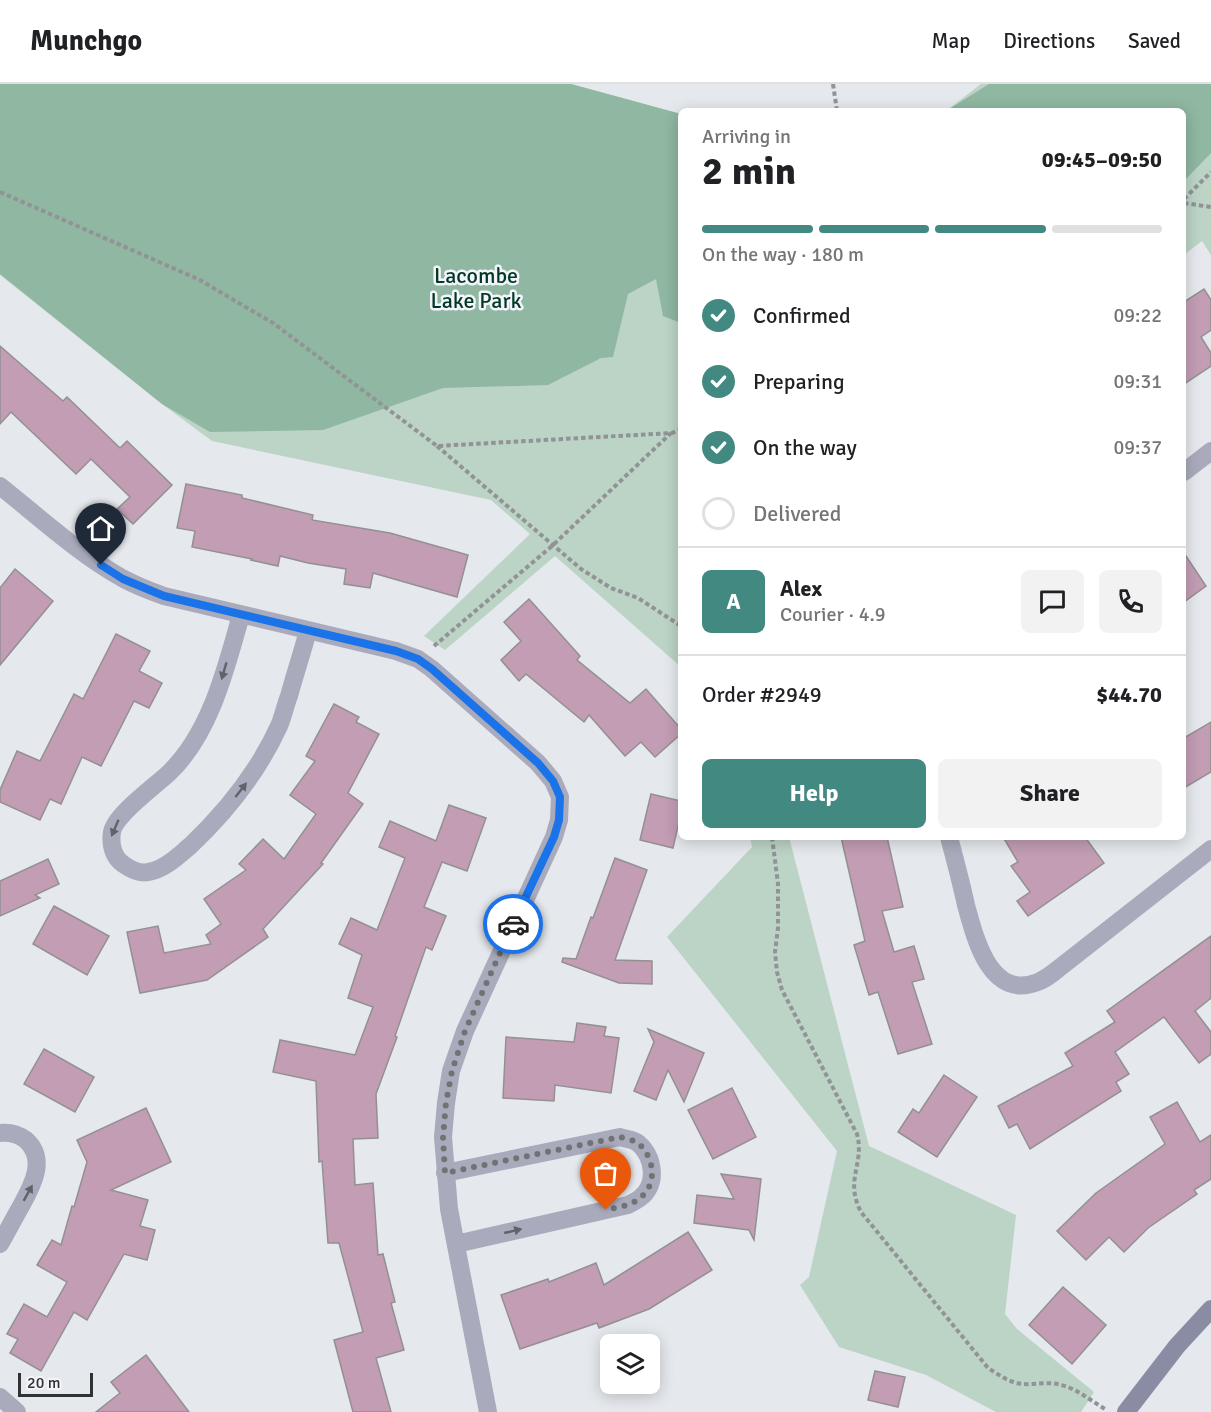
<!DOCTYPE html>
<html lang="en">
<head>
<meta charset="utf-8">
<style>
	body { margin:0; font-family:Signika,sans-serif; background:#f2f2f2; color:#202124; height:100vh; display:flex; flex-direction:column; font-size:22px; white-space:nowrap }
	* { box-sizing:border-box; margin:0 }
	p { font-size:20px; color:#757577 }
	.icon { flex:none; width:33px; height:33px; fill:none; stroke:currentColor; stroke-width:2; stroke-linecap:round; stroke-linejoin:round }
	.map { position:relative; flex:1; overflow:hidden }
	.side { position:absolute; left:678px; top:24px; width:508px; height:732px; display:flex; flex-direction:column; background:#fff; border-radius:9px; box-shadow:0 3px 15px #0003 }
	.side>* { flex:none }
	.fabs { position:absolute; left:600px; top:1250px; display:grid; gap:12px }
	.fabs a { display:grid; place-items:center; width:60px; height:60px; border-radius:9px; background:#fff; box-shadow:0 3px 15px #0003; font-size:30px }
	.scale { position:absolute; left:18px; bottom:15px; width:75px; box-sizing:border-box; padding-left:6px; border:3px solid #313234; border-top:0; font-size:16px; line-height:21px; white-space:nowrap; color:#313234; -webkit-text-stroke:4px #f3f5fa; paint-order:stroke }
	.pin { position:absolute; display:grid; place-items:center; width:51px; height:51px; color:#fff; margin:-62px -26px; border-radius:50% 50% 50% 0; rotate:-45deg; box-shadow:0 0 6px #0007 }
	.pin .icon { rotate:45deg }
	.courier { position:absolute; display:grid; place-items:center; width:60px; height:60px; margin:-30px; border:4px solid #1a73e8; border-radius:50%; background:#fff; color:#222; box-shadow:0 2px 8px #0007 }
	.summary em { font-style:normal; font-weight:800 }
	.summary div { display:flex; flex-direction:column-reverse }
	.summary { display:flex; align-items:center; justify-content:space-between; height:102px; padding:0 24px }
	h1 { font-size:39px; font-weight:800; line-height:45px }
	.bar { display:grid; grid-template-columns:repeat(4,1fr); gap:9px 6px; align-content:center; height:72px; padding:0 24px }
	.bar i { height:8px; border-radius:4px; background:#e0e0e0 }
	.bar .active { background:#428981 }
	.bar p { grid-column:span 4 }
	.line { display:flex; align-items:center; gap:15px; padding:0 24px; border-top:2px solid #e0e0e0 }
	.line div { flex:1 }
	.round { display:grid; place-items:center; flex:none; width:63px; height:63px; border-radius:9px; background:#f2f2f2 }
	ol { padding:0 24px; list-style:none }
	li { display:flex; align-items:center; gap:18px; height:66px }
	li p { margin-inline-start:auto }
	li .icon { padding:6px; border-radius:50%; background:#428981; color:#fff; stroke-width:4 }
	li:last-child { color:#757577 }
	li i { width:33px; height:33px; border:3px solid #e0e0e0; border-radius:50% }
	.cta { display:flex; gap:12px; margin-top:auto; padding:12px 24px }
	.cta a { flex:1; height:69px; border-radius:9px; background:#428981; color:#fff; font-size:24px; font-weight:800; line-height:69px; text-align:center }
	.cta a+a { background:#f2f2f2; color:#202124 }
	header { display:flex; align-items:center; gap:36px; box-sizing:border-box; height:84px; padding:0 30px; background:#fff; border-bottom:2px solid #e0e0e0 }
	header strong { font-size:28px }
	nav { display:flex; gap:33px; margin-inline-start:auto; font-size:21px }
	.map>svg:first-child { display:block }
</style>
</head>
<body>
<header>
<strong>Munchgo</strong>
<nav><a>Map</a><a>Directions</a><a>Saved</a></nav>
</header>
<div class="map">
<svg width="1211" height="1328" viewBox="0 0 1211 1328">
	<rect width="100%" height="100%" fill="#e5e8ec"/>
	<g fill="#bbd4c5">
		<polygon points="0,0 571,0 681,30 681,583 555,472 445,566 424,552 530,450 491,416 212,357 162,320 0,191"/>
		<polygon points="981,0 1211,0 1211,171 1202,157 1184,171 1184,27 946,27"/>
		<polygon points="750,753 789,753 869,1062 1016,1131 1005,1230 1017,1245 1094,1308 1081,1328 996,1328 926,1291 839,1263 800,1201 809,1193 837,1067 667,853 752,763"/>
	</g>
	<g fill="#8fb7a1">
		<polygon points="0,0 571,0 681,30 681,239 663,232 656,195 628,210 613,273 601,274 548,301 443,304 323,346 210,348 162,320 0,190"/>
		<polygon points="989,0 1211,0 1211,69 1184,97 1184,27 946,27"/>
	</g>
	<g fill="#c29db4" stroke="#949092" stroke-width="1.5">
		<polygon points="1204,205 1211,216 1211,246 1201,253 1211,269 1211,282 1184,300 1184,218"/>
		<polygon points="0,262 63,317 67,313 120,364 127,357 172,401 133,440 117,425 130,413 91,375 76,390 11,328 0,340"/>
		<polygon points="186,400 242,411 242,414 313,431 312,436 390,449 468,471 457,513 373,489 370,504 344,500 346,485 308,479 280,472 278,482 251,476 252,475 192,463 195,447 177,444"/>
		<polygon points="1184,469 1206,502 1184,518"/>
		<polygon points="15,485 53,517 0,581 0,504"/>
		<polygon points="529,515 580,572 577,576 630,619 646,605 681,645 681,650 655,673 641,658 625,672 589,631 584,638 526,590 519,597 501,576 521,557 504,538"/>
		<polygon points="116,550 150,567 139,587 162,599 149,624 134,617 101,682 82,673 61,720 50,715 40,736 0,718 0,706 17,667 40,677 74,610 83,615"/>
		<polygon points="334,620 359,633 356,638 379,650 348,709 363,720 321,779 323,780 263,845 268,853 207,896 140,909 127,848 158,842 164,869 211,860 206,851 221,840 204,815 246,786 239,780 263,755 284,775 316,730 290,711 315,677 306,672"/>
		<polygon points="1211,638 1211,688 1184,704 1184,654"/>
		<polygon points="651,710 681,717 681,729 673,764 640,756"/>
		<polygon points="449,721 486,734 467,787 442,778 424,823 446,832 432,866 426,863 395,952 397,953 376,1010 378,1054 353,1055 355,1101 373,1099 378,1171 383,1170 395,1218 391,1219 404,1266 376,1274 391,1328 353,1328 334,1256 363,1248 339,1159 328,1159 322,1077 319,1078 316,997 273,988 280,956 355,971 373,923 348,914 362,871 339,860 351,834 377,846 405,774 379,763 390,737 436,757"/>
		<polygon points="841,753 887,753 903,823 882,827 894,868 914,862 924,895 912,898 932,960 898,970 878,908 869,911 854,861 865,857"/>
		<polygon points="1003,753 1085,753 1104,779 1028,832 1017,817 1030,808 1011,782 1018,778"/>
		<polygon points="615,774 647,786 615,876 652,877 652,900 619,899 562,878 563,874 576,875 591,833 593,834"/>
		<polygon points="48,775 59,800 35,811 40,814 0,832 0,797"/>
		<polygon points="54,822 109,852 87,891 33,860"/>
		<polygon points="1211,852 1211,914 1195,927 1211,948 1211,970 1199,979 1164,933 1115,968 1129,990 1116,998 1121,1007 1030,1065 1017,1040 1009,1044 998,1022 1073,982 1065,969 1115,938 1107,927"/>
		<polygon points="577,939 606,943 604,952 619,954 611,1009 555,1001 554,1017 503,1014 506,953 574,958"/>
		<polygon points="648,945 704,969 684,1018 668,986 656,1016 634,1007 654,958"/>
		<polygon points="44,965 94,993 75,1028 24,1000"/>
		<polygon points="944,991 977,1013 937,1073 898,1048 913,1025 919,1029"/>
		<polygon points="732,1004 756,1053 713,1075 688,1026"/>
		<polygon points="1177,1018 1200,1058 1211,1051 1211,1095 1194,1106 1197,1110 1148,1144 1124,1168 1109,1153 1086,1176 1057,1147 1096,1109 1165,1060 1150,1033"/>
		<polygon points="146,1024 171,1078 111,1106 148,1116 140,1142 155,1146 147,1176 124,1170 87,1236 74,1228 41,1287 10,1269 18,1255 7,1250 24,1220 47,1233 67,1198 37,1181 52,1156 61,1161 72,1122 74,1123 87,1078 77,1056"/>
		<polygon points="721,1090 761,1095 754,1156 749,1146 694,1139 697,1111 734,1115"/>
		<polygon points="688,1148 712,1186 649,1225 599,1244 597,1239 520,1265 501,1211 548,1195 549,1198 596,1179 604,1201"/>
		<polygon points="1063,1203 1106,1241 1072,1280 1029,1241"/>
		<polygon points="146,1271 189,1328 96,1328 120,1309 111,1298"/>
		<polygon points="875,1287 905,1293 898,1323 868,1316"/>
	</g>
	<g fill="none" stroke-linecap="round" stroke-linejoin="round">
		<g stroke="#919396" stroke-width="4" stroke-dasharray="4.5 3" stroke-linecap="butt">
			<polyline points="833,0 837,27"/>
			<polyline points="0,108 200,196 237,218 273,239 437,362 672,349 681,345"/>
			<polyline points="1184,115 1211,88"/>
			<polyline points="1184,119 1211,123"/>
			<polyline points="437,362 581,485 611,504 638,514 681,542"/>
			<polyline points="434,562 552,462 671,349"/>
			<path d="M772 753 778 800V844L775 868 777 888 782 906 857 1050C865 1081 844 1095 861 1128L988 1284C999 1291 1010 1299 1023 1300 1035 1301 1049 1297 1061 1301 1078 1305 1092 1318 1107 1326"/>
		</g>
		<g stroke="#a9aabb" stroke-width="18">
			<polyline points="1184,388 1211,367"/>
			<path d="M0 402C39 433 78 469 122 494 135 501 150 507 164 512L396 567 418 575 432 585 538 679 553 697 560 713 559 736 554 753 465 947 451 987 446 1019 443 1053 449 1125 488 1328"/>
			<path d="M241 531C226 584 211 647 171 687 157 701 115 730 112 748 110 760 113 773 123 780 130 785 139 790 148 788 164 786 178 772 190 762 227 727 258 688 279 642 283 633 285 622 289 612 295 590 302 569 308 547"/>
			<path d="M949 753C955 776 961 798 966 821 975 854 990 917 1038 898 1045 895 1052 890 1058 885L1211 765"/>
			<path d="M0 1049C10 1048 18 1050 26 1056 48 1076 31 1104 20 1124 13 1136 7 1148 0 1160"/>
			<path d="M445 1089 620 1053C626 1055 634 1056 638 1059 654 1073 658 1100 640 1114 636 1117 632 1119 628 1121L456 1160"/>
			<polyline points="0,1313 17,1328"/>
		</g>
		<polyline stroke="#8a8ca4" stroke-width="18" points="1126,1328 1177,1262 1211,1225"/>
	</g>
	<defs><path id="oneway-solid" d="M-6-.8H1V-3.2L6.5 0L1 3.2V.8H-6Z" transform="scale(1.5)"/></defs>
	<g fill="#61626a">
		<use href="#oneway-solid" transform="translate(224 587) rotate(106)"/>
		<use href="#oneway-solid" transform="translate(241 706) rotate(-52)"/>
		<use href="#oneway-solid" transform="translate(115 744) rotate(113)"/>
		<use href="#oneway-solid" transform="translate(28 1109) rotate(-61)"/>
		<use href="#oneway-solid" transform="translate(513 1147) rotate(-13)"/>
	</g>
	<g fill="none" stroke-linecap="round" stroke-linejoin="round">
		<path stroke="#707274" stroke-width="6" stroke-dasharray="0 10.8" d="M513 840 465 947 452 987 446 1019 443 1053 445 1089 620 1053C626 1055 634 1056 638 1059 654 1073 658 1099 641 1113 632 1122 618 1123 606 1126"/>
		<polyline stroke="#1a73e8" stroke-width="8" points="101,481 123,495 164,512 396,567 418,575 432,585 538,679 553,697 560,713 559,736 554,753 513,840"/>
	</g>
	<g text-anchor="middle" stroke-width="5" stroke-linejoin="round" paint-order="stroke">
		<g font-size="22" fill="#023924" stroke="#f3f5fa">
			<text x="476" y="199">Lacombe<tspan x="476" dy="25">Lake Park</tspan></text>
		</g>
	</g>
</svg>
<div class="fabs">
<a><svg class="icon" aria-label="layers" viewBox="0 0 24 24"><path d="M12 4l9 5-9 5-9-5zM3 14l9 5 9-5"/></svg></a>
</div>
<div class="scale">20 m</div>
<div class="pin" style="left:606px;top:1126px;background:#ea580c"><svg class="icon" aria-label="bag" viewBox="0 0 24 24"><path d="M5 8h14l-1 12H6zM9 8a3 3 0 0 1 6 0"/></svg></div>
<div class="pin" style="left:101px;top:481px;background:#1f2937"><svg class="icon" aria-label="home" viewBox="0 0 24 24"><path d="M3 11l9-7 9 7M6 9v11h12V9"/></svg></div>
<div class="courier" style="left:513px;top:840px"><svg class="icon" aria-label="car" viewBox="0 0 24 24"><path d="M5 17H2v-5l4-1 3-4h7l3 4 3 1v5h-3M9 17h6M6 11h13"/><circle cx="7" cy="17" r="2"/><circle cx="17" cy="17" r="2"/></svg></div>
<section class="side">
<div class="summary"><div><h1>2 min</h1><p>Arriving in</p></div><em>09:45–09:50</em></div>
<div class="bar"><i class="active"></i><i class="active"></i><i class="active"></i><i></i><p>On the way · 180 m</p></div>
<ol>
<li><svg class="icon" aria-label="check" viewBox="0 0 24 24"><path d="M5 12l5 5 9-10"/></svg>Confirmed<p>09:22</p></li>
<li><svg class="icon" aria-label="check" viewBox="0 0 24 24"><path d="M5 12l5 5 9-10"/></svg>Preparing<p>09:31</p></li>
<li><svg class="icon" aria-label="check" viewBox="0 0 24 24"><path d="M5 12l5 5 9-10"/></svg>On the way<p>09:37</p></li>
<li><i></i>Delivered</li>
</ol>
<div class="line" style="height:108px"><b class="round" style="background:#428981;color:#fff">A</b><div><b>Alex</b><p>Courier · 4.9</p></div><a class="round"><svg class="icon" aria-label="chat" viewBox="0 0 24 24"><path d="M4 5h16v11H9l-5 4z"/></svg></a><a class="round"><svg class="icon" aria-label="phone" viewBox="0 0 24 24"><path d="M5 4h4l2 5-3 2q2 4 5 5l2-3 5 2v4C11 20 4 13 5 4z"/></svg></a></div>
<div class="line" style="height:78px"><div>Order #2949</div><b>$44.70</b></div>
<div class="cta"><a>Help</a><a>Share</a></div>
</section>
</div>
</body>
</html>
